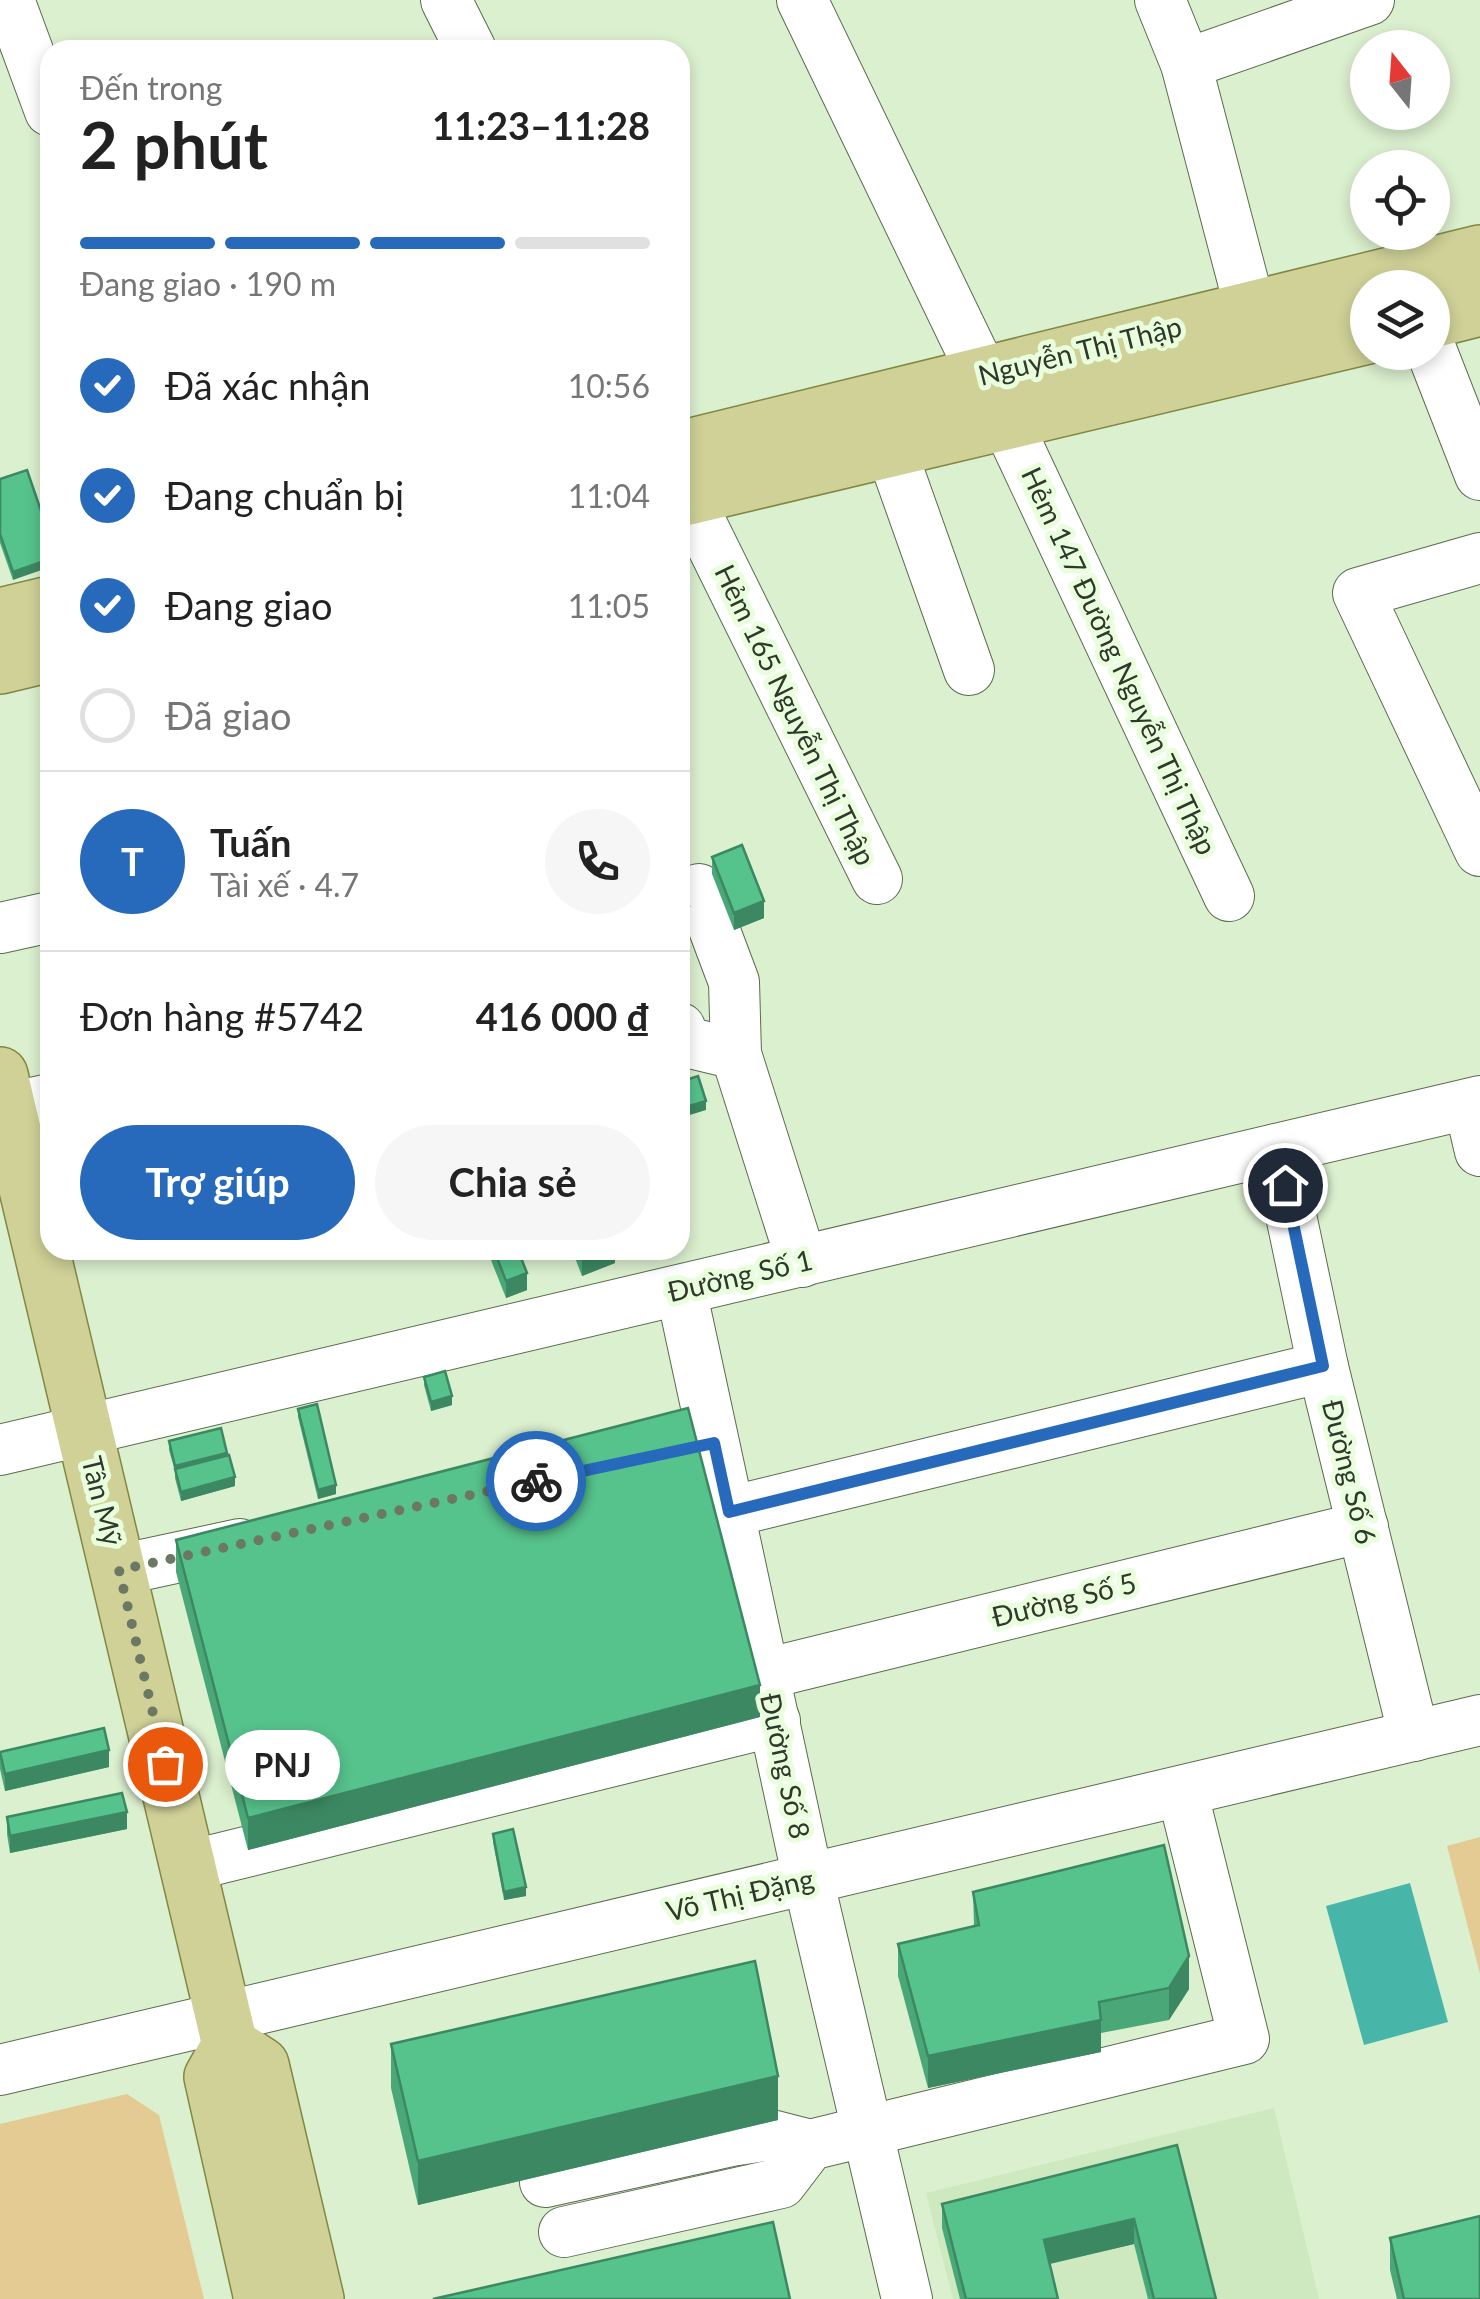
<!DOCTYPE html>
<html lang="vi">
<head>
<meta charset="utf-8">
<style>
	body { margin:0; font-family:Lato,sans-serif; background:#f6f6f6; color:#222; height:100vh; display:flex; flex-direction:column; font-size:38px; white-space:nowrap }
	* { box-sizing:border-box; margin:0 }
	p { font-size:32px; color:#767676 }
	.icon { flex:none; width:55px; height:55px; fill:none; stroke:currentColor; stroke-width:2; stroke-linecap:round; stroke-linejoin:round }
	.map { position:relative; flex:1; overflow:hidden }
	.details { position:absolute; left:40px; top:40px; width:650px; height:1220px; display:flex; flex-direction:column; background:#fff; border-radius:30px; box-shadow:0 5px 15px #0003 }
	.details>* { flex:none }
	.needle { width:65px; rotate:343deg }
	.tools { position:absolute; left:1350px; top:30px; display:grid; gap:20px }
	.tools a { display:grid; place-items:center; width:100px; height:100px; border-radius:50%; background:#fff; box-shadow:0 5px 15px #0003; font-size:50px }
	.pin { position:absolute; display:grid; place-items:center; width:85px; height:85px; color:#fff; margin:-42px; border:5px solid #fff; border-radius:50%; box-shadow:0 2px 10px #0007 }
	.courier { position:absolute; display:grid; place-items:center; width:100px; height:100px; margin:-50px; border:8px solid #2769ba; border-radius:50%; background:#fff; color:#222; box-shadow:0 2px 12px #0007 }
	.bubble { position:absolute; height:70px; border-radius:35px; background:#fff; box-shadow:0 5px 15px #0003; font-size:32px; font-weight:700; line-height:70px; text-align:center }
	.head em { font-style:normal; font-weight:700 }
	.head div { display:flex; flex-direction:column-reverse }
	.head { display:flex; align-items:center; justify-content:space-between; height:170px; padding:0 40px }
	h1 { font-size:65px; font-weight:700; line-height:75px }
	.bar { display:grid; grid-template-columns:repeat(4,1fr); gap:15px 10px; align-content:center; height:120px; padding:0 40px }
	.bar i { height:12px; border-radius:8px; background:#e0e0e0 }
	.bar .active { background:#2769ba }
	.bar p { grid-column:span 4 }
	.line { display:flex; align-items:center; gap:25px; padding:0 40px; border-top:2px solid #e0e0e0 }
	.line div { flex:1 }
	.round { display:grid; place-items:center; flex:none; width:105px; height:105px; border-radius:52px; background:#f6f6f6 }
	ol { padding:0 40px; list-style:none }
	li { display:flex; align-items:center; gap:30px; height:110px }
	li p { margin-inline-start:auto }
	li .icon { padding:10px; border-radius:50%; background:#2769ba; color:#fff; stroke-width:4 }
	li:last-child { color:#767676 }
	li i { width:55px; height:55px; border:5px solid #e0e0e0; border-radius:50% }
	.cta { display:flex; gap:20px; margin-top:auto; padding:20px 40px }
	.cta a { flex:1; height:115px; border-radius:60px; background:#2769ba; color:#fff; font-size:40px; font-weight:700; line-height:115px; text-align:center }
	.cta a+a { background:#f6f6f6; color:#222 }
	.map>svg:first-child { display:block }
</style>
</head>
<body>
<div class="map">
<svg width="1480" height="2299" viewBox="0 0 1480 2299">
	<rect width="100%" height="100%" fill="#dbf0cf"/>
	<polygon fill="#cee8c0" points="1274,2108 1319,2299 953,2299 926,2193"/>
	<g fill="#e4cb93">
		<polygon points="1480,1837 1480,1974 1447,1846"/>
		<polygon points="127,2094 159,2115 204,2299 0,2299 0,2124"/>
	</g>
	<polygon fill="#47b5a7" points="1410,1883 1448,2022 1364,2045 1326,1906"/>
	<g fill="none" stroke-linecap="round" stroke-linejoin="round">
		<g stroke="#596c4f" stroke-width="52">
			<g id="minor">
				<polyline points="9,0 50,111"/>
				<polyline points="446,0 471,50"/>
				<polyline points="802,0 983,375"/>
				<polyline points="1160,0 1186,64 1250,308"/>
				<polyline points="1186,64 1369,0"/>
				<polyline points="1432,352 1480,475"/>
				<polyline points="1008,425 1229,896"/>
				<polyline points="891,450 969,670"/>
				<polyline points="688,497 877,879"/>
				<polyline points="1480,558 1358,593 1480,851"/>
				<polyline points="699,889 734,982 736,1054 802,1262"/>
				<polyline points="0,928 50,917"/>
				<polyline points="680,1028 686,1042 736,1054"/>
				<polyline points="1469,1104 1480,1151"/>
				<polyline points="0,1110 50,1099"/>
				<polyline points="1277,1149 1323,1367 1414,1736"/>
				<polyline points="681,1290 808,1879 907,2299"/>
				<polyline points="0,1450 1480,1101"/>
				<polyline points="729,1512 1323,1367"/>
				<polyline points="119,1570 240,1544"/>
				<polyline points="765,1674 1363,1527"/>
				<polyline points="189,1866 775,1721"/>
				<polyline points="0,2070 1480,1720"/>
				<polyline points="545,2182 731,2141 771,2135 810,2145"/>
				<polyline points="564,2232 781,2183 810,2145 1244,2039 1182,1791"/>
			</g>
		</g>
		<g stroke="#828744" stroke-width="58">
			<g id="major">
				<polyline points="1432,320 1480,308"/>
				<polyline points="680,449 1480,253"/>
				<polyline points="680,499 1368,336"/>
				<polyline points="0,616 50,604"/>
				<polyline points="0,666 50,654"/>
				<polyline points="0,1075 230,2045 212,2077 262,2299"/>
				<polyline points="230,2045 261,2065 316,2299"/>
			</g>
		</g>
		<use href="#minor" stroke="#fff" stroke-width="50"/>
		<use href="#major" stroke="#cfd197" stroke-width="55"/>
	</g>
	<g fill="#4aa778">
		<polygon points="27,470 13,580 0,543 0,479"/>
		<polygon points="712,857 764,918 734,930 712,874"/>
		<polygon points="487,1250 518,1250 527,1290 506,1298"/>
		<polygon points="572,1250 615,1250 615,1263 582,1276"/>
		<polygon points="424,1377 452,1405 431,1411 424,1385"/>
		<polygon points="298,1409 336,1494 318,1499 298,1417"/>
		<polygon points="169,1441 227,1455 235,1486 181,1501 175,1478 175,1471 169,1450"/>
		<polygon points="176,1540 760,1717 248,1850 176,1572"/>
		<polygon points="0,1752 109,1767 5,1791 0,1769"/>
		<polygon points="7,1817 127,1829 10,1853 7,1834"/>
		<polygon points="493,1834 526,1896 504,1900 493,1842"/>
		<polygon points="973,1892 1189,1989 1169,2020 1101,2033 1101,2052 928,2088 898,1976 898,1944 974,1926"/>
		<polygon points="391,2044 778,2120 418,2205 391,2088"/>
		<polygon points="1177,2145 1216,2299 1148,2299 1134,2244 1050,2264 1058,2299 960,2299 942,2228 942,2204"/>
		<polygon points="1390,2238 1480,2299 1397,2299 1390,2270"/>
	</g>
	<g fill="#3c8862">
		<polygon points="50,559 50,567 13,580 13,572"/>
		<polygon points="764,901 764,918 734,930 734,913"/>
		<polygon points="689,906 689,923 680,927 680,910"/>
		<polygon points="706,1101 706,1110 680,1118 680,1109"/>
		<polygon points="605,1250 615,1250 615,1263 582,1276 582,1259"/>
		<polygon points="527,1273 527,1290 506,1298 506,1281"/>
		<polygon points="452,1396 452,1405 431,1411 431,1402"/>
		<polygon points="227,1453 227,1461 175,1475 175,1466"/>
		<polygon points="235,1477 235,1486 181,1501 181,1492"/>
		<polygon points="336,1485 336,1494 318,1499 318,1490"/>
		<polygon points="760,1685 760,1717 248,1850 248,1818"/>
		<polygon points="109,1750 109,1767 5,1791 5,1774"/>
		<polygon points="127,1812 127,1829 10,1853 10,1836"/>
		<polygon points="526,1887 526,1896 504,1900 504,1892"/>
		<polygon points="1189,1956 1189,1989 1169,2020 1169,1988"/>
		<polygon points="1101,2020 1101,2052 928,2088 928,2056"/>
		<polygon points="778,2076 778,2120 418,2205 418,2161"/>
		<polygon points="1134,2219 1134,2244 1044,2265 1044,2240"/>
	</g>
	<g fill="#56c28c" stroke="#3c8862" stroke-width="2.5">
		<polygon points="27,470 50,537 50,559 13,572 0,534 0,479"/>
		<polygon points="742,845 764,901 734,913 712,857"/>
		<polygon points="680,884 689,906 680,910"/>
		<polygon points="698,1076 706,1101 680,1109 680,1082"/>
		<polygon points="494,1250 518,1250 527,1273 506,1281"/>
		<polygon points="579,1250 605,1250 582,1259"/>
		<polygon points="445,1371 452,1396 431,1402 424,1377"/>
		<polygon points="317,1404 336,1485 318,1490 298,1409"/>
		<polygon points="688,1408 760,1685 248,1818 176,1540"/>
		<polygon points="221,1428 227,1453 175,1466 169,1441"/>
		<polygon points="229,1455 235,1477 181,1492 175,1469"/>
		<polygon points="104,1728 109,1750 5,1774 0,1752"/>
		<polygon points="122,1793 127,1812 10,1836 7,1817"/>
		<polygon points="513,1829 526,1887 504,1892 493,1834"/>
		<polygon points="1164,1845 1189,1956 1169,1988 1099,2002 1101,2020 928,2056 898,1944 979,1925 973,1892"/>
		<polygon points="755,1961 778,2076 418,2161 391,2044"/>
		<polygon points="1177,2145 1216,2299 1154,2299 1134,2219 1044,2240 1058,2299 966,2299 942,2204"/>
		<polygon points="1480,2216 1480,2299 1404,2299 1390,2238"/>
		<polygon points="773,2222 790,2299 433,2299"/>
	</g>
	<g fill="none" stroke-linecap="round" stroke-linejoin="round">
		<polyline stroke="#6b7864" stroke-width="10" stroke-dasharray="0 18" points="165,1764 119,1570 536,1481"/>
		<polyline stroke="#2769ba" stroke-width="12" points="536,1481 714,1443 729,1512 1323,1366 1285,1185"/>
	</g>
	<g text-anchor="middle" stroke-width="10" stroke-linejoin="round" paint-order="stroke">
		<g font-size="28" fill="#2f382b" stroke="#e8fedd">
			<text transform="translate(1080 351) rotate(-14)" y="10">Nguyễn Thị Thập</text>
			<text transform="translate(1119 661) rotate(65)" y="10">Hẻm 147 Đường Nguyễn Thị Thập</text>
			<text transform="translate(795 715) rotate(64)" y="10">Hẻm 165 Nguyễn Thị Thập</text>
			<text transform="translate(740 1276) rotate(-13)" y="10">Đường Số 1</text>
			<text transform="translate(1349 1472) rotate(76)" y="10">Đường Số 6</text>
			<text transform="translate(102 1501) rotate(76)" y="10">Tân Mỹ</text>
			<text transform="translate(1064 1600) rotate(-14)" y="10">Đường Số 5</text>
			<text transform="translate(785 1766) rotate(78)" y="10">Đường Số 8</text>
			<text transform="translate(740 1895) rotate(-13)" y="10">Võ Thị Đặng</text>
		</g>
	</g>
</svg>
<div class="tools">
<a><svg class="needle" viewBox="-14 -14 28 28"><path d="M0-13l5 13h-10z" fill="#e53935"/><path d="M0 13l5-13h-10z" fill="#767676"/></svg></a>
<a><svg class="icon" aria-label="locate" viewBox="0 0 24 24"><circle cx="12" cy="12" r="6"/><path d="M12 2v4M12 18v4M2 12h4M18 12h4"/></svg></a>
<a><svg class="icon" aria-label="layers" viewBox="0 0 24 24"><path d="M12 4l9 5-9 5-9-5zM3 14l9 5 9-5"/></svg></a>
</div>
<div class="pin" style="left:165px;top:1764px;background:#ea580c"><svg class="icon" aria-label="bag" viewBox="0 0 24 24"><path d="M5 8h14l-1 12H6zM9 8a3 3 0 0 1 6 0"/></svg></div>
<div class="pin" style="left:1285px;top:1185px;background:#1f2937"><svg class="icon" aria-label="home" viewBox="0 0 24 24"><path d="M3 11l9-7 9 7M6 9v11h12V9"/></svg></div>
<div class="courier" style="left:536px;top:1481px"><svg class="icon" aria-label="bike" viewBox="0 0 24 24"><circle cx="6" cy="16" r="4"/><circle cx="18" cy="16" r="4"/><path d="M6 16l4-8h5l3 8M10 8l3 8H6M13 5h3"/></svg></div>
<div class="bubble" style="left:225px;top:1730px;width:115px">PNJ</div>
<section class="details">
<div class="head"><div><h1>2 phút</h1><p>Đến trong</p></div><em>11:23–11:28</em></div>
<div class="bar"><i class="active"></i><i class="active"></i><i class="active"></i><i></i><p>Đang giao · 190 m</p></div>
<ol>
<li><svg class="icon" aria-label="check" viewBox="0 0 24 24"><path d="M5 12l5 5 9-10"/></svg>Đã xác nhận<p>10:56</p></li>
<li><svg class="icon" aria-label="check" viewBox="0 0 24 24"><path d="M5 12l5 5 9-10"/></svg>Đang chuẩn bị<p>11:04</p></li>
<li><svg class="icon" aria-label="check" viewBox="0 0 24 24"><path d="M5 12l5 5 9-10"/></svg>Đang giao<p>11:05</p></li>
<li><i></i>Đã giao</li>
</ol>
<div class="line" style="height:180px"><b class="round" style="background:#2769ba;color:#fff">T</b><div><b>Tuấn</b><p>Tài xế · 4.7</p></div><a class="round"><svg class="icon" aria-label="phone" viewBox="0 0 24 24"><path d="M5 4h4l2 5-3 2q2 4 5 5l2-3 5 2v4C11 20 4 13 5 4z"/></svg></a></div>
<div class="line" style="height:130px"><div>Đơn hàng #5742</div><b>416 000 ₫</b></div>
<div class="cta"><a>Trợ giúp</a><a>Chia sẻ</a></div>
</section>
</div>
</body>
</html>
